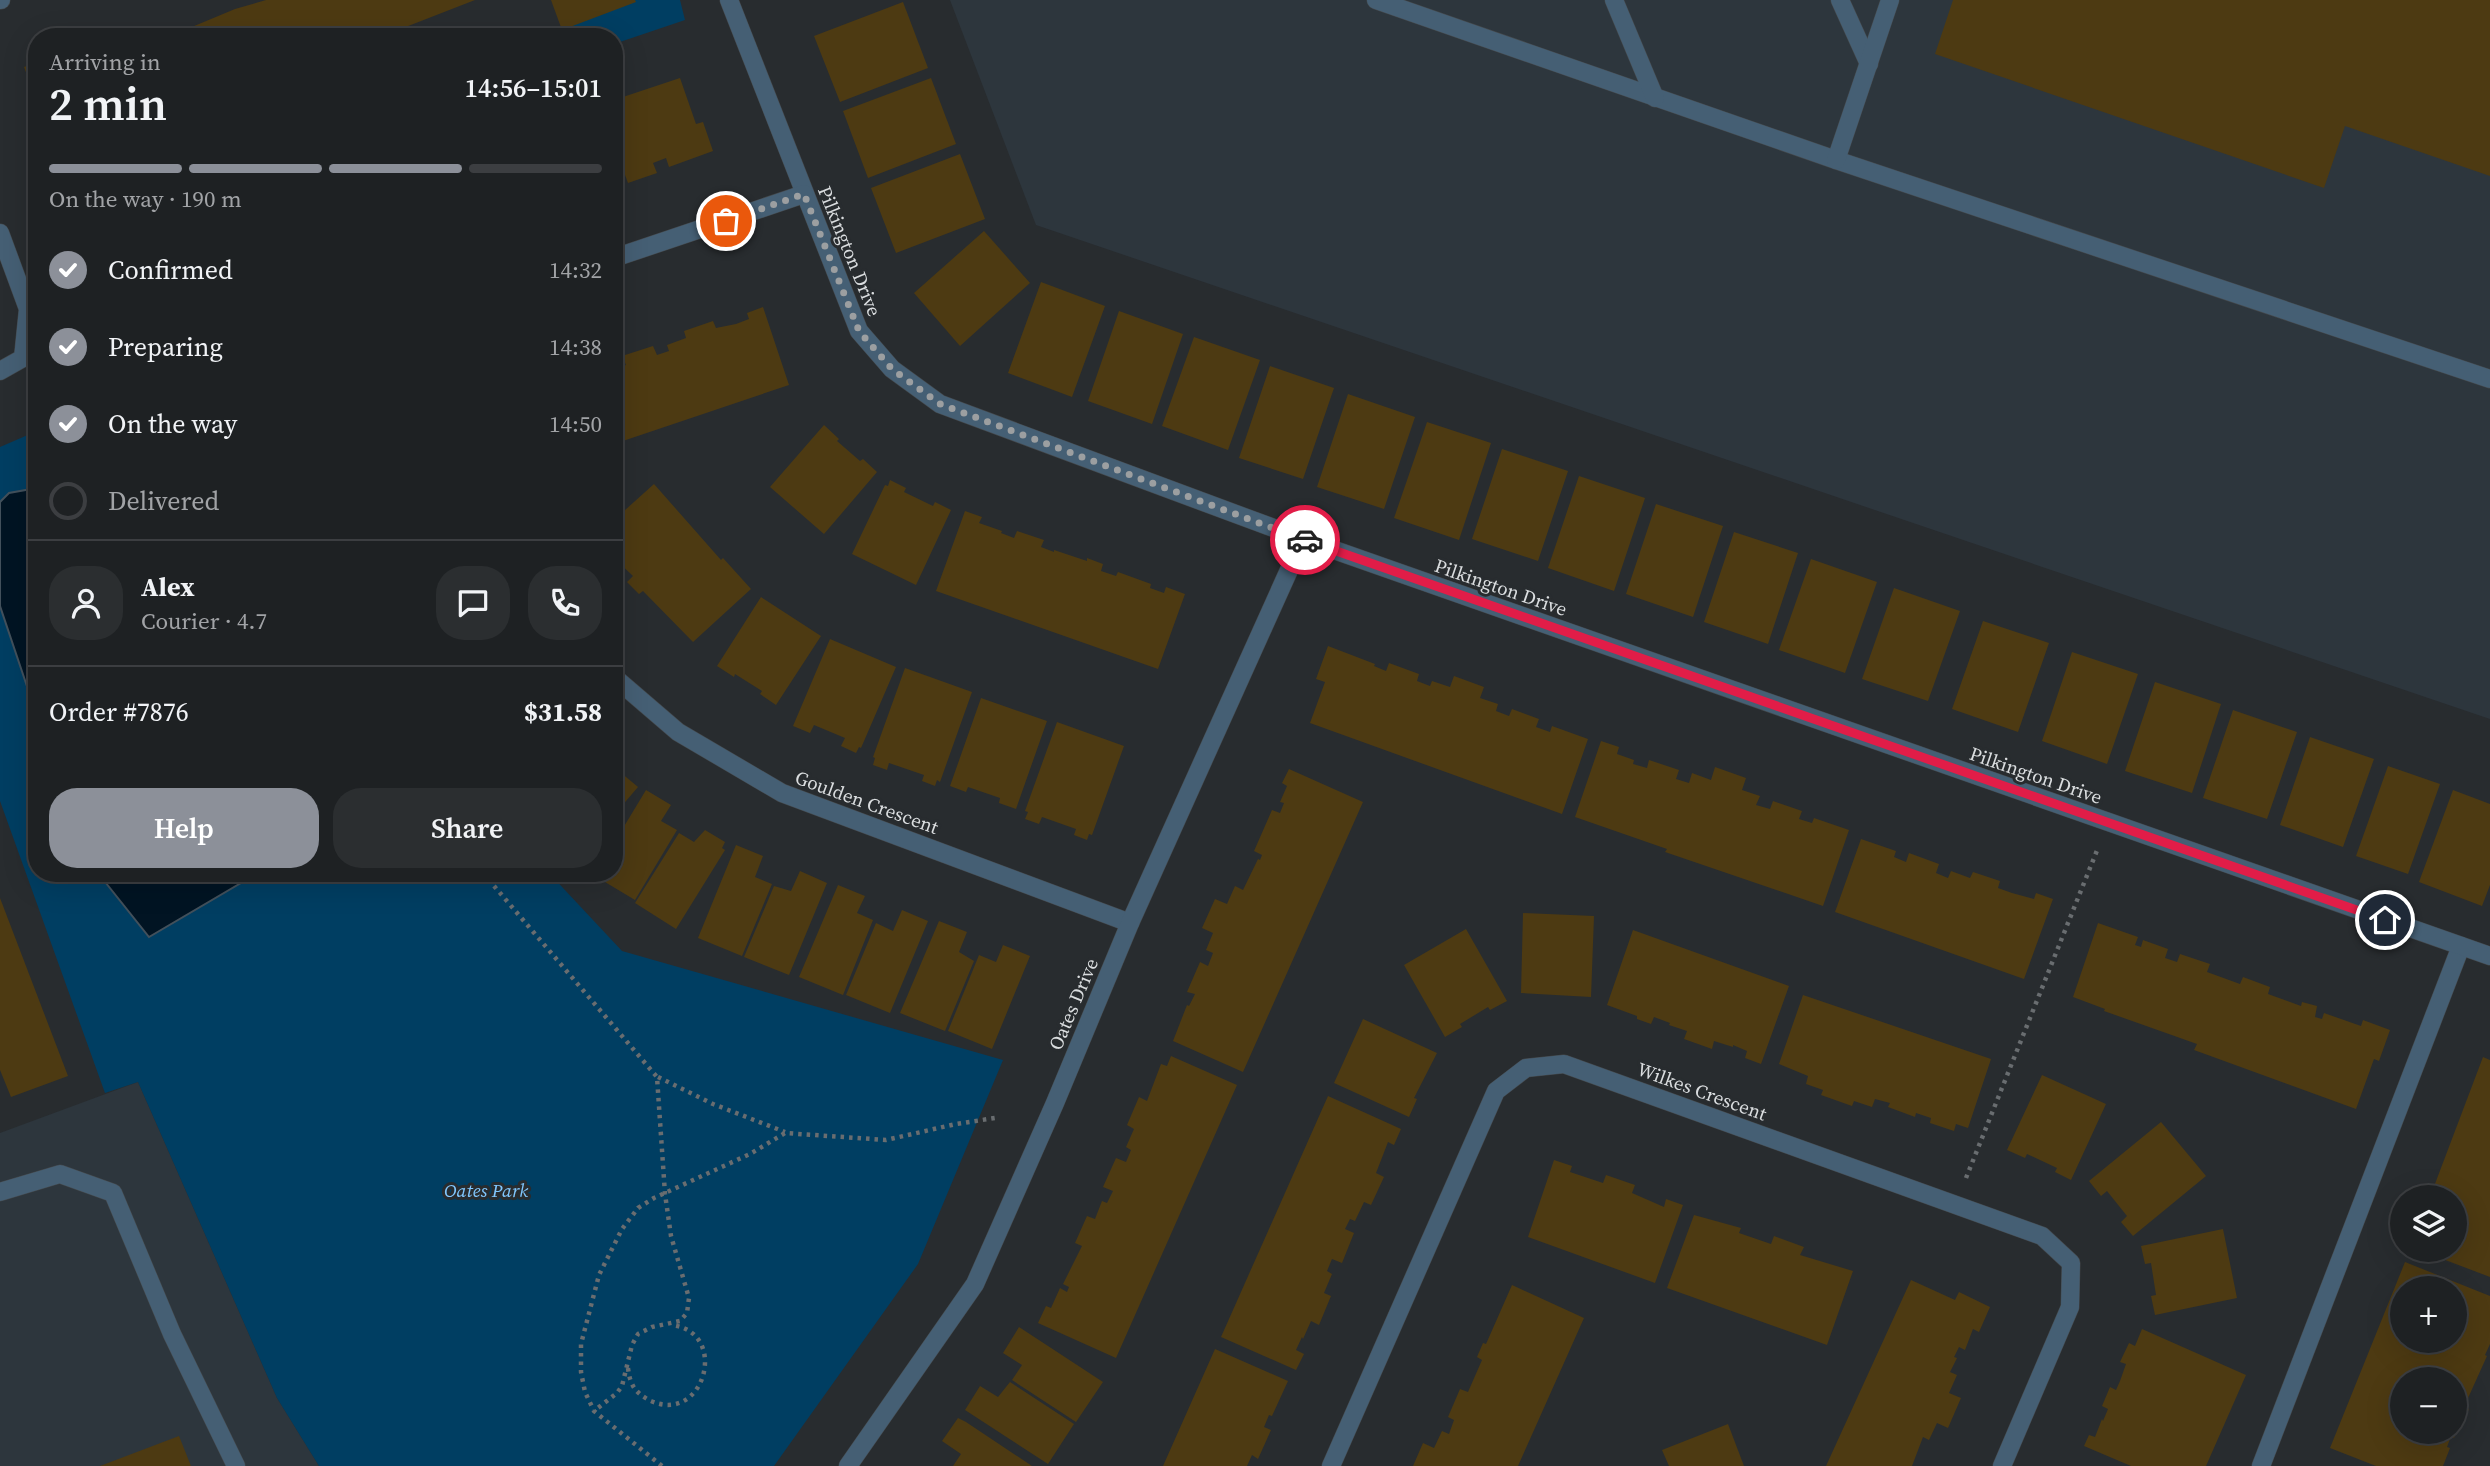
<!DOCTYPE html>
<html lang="en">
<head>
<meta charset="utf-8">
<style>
	body { margin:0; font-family:"Source Serif 4",serif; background:#2b2e30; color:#f1f3f6; height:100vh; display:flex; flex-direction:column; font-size:26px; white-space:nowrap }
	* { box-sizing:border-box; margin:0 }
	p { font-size:23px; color:#a1a3a6 }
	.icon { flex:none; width:38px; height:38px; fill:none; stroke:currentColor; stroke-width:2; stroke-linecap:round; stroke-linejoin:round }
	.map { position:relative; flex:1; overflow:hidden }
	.side { position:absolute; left:28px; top:28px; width:595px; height:854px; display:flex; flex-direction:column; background:#1e2123; border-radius:28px; box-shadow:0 7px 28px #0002,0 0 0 2px #3c3e41 }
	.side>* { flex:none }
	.buttons { position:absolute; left:2390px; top:1185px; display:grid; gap:14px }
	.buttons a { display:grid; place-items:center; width:77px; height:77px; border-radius:50%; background:#1e2123; box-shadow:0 7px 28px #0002,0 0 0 2px #3c3e41; font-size:35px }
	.pin { position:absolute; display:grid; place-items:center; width:60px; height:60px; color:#fff; margin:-30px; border:4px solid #fff; border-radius:50%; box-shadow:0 2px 7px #0007 }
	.courier { position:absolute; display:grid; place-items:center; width:70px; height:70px; margin:-35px; border:5px solid #e11d48; border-radius:50%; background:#fff; color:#222; box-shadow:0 2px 9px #0007 }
	.overview em { font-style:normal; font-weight:600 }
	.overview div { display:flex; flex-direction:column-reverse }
	.overview { display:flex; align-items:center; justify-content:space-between; height:119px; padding:0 21px }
	h1 { font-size:46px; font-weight:600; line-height:52px }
	.bar { display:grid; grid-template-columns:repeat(4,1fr); gap:10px 7px; align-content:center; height:84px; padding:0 21px }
	.bar i { height:9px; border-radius:5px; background:#3c3e41 }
	.bar .current { background:#8c9099 }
	.bar p { grid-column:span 4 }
	.line { display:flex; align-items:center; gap:18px; padding:0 21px; border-top:2px solid #3c3e41 }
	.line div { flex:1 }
	.round { display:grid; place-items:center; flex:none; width:74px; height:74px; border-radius:28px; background:#2b2e30 }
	ol { padding:0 21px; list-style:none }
	li { display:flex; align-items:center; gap:21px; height:77px }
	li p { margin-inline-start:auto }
	li .icon { padding:7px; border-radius:50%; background:#8c9099; color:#fff; stroke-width:4 }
	li:last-child { color:#a1a3a6 }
	li i { width:38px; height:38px; border:4px solid #3c3e41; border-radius:50% }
	.action { display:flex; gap:14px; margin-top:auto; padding:14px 21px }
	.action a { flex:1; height:80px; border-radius:28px; background:#8c9099; color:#fff; font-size:28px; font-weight:600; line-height:80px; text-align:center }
	.action a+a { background:#2b2e30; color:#f1f3f6 }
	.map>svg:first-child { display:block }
</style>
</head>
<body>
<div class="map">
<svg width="2490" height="1466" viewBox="0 0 2490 1466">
	<rect width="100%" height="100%" fill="#282c2f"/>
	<g fill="#2d363d">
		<polygon points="950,0 2490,0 2490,719 1036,225"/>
		<polygon points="138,1082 277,1398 319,1466 0,1466 0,1133"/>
	</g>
	<g fill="#003e62">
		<polygon points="635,0 680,0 685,20 614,44 614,37 535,37"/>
		<polygon points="37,431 37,873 549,873 622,951 1003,1060 918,1264 774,1466 319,1466 277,1398 138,1082 105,1093 0,801 0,447"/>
	</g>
	<g fill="#011423" stroke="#42505b" stroke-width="2">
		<polygon points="37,488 37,716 0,606 0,502 9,493"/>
		<polygon points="98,873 258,873 149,937"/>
	</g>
	<g fill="#4d3a12" fill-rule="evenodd">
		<polygon points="266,0 475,0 380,37 158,37 157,34 173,28 175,34 235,9"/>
		<polygon points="551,0 635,0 636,2 562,30"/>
		<polygon points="1953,0 2490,0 2490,176 2345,126 2324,188 1935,54"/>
		<polygon points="903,2 928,68 840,102 814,36"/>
		<polygon points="37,62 37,92 34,93 24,67"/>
		<polygon points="680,78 696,124 703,122 713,151 669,167 666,158 653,163 657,173 628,183 624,172 614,176 614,100"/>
		<polygon points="931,78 956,144 868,178 843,111"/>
		<polygon points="960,154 985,219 896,253 871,188"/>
		<polygon points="984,231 1030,283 960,346 914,293"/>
		<polygon points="1041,282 1105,306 1072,397 1008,373"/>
		<polygon points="763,307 789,385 614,444 614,369 626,365 622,356 653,346 657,355 669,351 667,345 686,338 684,331 713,321 716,328 736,324 749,319 747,313"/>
		<polygon points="1119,311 1183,334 1152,424 1088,401"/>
		<polygon points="1194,337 1260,360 1228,450 1162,426"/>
		<polygon points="1270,366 1334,388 1303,479 1239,458"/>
		<polygon points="1348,394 1415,417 1384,509 1317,487"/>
		<polygon points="1427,422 1491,443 1459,540 1394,518"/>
		<polygon points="824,425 839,439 837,441 860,461 863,459 877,472 824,534 770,487"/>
		<polygon points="1502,449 1568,471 1538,561 1472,539"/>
		<polygon points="1579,476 1645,498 1614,591 1548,568"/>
		<polygon points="890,480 906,488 904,492 933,506 935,502 951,510 916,585 852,554 885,485 888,486"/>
		<polygon points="654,484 721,560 723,558 751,589 693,642 643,591 639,594 627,582 633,576 614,558 614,520"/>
		<polygon points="1656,504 1723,526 1693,617 1626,594"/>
		<polygon points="965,511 982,517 979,523 1002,531 1001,533 1014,538 1017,531 1044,540 1041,547 1054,552 1054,550 1087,561 1087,558 1103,564 1101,571 1116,576 1118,572 1151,584 1150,588 1164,593 1166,587 1185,594 1158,669 936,591"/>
		<polygon points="1734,532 1798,553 1768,644 1704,622"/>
		<polygon points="1811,559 1877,582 1845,673 1779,650"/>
		<polygon points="1894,588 1960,611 1928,701 1862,679"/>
		<polygon points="761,597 821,636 776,705 760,694 762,691 735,674 734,677 717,666"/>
		<polygon points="1983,621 2049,643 2018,732 1952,709"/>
		<polygon points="830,639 896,667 861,748 859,747 856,753 841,746 845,738 814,725 810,733 793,726"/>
		<polygon points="1328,646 1375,664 1374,666 1386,671 1389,663 1419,674 1417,681 1430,686 1432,681 1450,687 1454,676 1484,687 1480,698 1498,704 1496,711 1509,716 1512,709 1539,719 1536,727 1550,732 1552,726 1588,739 1562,814 1310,723 1325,682 1316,679"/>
		<polygon points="2072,652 2138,674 2107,764 2042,741"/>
		<polygon points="905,668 972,692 940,782 937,780 935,786 922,781 924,775 889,763 887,770 873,765 875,758 873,757"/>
		<polygon points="2155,682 2221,704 2192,793 2125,771"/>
		<polygon points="981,698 1047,721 1016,809 999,803 1000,798 968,787 966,792 950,786"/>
		<polygon points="2233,710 2297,732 2267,819 2203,798"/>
		<polygon points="1057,722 1124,746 1092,835 1089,834 1087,840 1074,835 1076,829 1042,817 1039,824 1025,819 1028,812 1025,811"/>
		<polygon points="2310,737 2374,759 2343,847 2280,825"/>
		<polygon points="1601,741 1619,747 1617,754 1634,760 1633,764 1647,768 1649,760 1679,770 1676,779 1689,783 1692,773 1711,780 1715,767 1746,778 1742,790 1760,796 1756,805 1770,809 1773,801 1802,811 1799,819 1812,823 1814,818 1849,830 1823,906 1665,852 1667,849 1575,817"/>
		<polygon points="2388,766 2440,784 2408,874 2356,856"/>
		<polygon points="614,767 638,787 614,815"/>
		<polygon points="1289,769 1363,802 1243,1072 1173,1041 1187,1005 1189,1006 1195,994 1187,992 1200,962 1208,966 1213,953 1206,950 1213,933 1202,928 1215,899 1227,904 1235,886 1243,890 1258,859 1260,860 1262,855 1254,851 1272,810 1280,813 1284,803 1280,802 1287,786 1282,783"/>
		<polygon points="646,790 671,805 661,821 677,830 635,900 595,876 596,873 614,873 614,843"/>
		<polygon points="2453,790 2490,804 2490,885 2482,906 2419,882"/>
		<polygon points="705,830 725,842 722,848 725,850 676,929 635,903 679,833 694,842"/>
		<polygon points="1861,839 1896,851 1894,857 1906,862 1909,853 1939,864 1936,873 1948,878 1951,871 1970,878 1973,872 2000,881 1998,888 2012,893 2034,899 2036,893 2053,899 2024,979 1835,912"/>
		<polygon points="736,845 763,856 755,877 772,884 742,956 698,938"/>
		<polygon points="800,871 827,883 789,975 744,957 774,886 791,891"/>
		<polygon points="838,885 865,896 857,913 873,920 843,995 799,977"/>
		<polygon points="0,898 68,1076 11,1097 0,1070"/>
		<polygon points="902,910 928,921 890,1013 846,995 876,923 893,931"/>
		<polygon points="1523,913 1594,916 1591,997 1521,993"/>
		<polygon points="939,921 967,932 959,952 974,961 945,1031 900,1013"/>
		<polygon points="2098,923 2138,937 2135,945 2141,947 2143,940 2168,949 2165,958 2177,962 2180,954 2210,964 2207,972 2240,984 2243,977 2270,987 2268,994 2301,1006 2302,1002 2317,1006 2315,1017 2322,1019 2324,1013 2361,1026 2363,1020 2390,1030 2379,1061 2374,1059 2356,1109 2194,1050 2197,1044 2104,1011 2105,1009 2073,997"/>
		<polygon points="1466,929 1507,1001 1490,1010 1488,1007 1460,1024 1462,1027 1445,1037 1404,965"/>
		<polygon points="1633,930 1789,986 1761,1064 1745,1058 1747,1051 1733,1045 1733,1047 1714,1041 1712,1049 1684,1039 1687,1031 1669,1025 1670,1023 1654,1017 1651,1024 1637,1019 1637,1016 1607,1005"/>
		<polygon points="1003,945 1030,956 992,1049 948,1031 979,955 996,962"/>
		<polygon points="1803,995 1991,1059 1968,1128 1956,1124 1954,1131 1930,1123 1931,1118 1916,1113 1915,1117 1888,1107 1890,1103 1875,1099 1872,1107 1854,1101 1852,1106 1821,1095 1823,1090 1806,1084 1808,1076 1779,1064"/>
		<polygon points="1363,1019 1437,1053 1414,1098 1417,1099 1409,1117 1334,1083"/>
		<polygon points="1171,1056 1237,1085 1116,1358 1038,1323 1046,1306 1051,1308 1060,1288 1067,1292 1069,1287 1063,1284 1082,1246 1075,1243 1087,1216 1095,1219 1102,1201 1107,1203 1113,1191 1103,1187 1116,1158 1126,1162 1131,1150 1126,1147 1134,1129 1127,1125 1139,1097 1147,1101 1161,1064 1167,1066"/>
		<polygon points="2483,1057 2490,1060 2490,1277 2419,1250 2455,1250 2455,1197 2430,1197"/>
		<polygon points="2042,1075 2106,1104 2071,1180 2055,1172 2057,1168 2027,1154 2025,1158 2007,1150"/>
		<polygon points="1328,1096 1401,1129 1394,1145 1388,1142 1383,1155 1376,1173 1384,1177 1371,1205 1364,1202 1355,1221 1350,1219 1345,1229 1354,1233 1342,1263 1332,1259 1327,1271 1332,1274 1324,1293 1331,1296 1319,1325 1311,1321 1303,1339 1302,1337 1296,1350 1304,1354 1296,1370 1221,1337"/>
		<polygon points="2161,1122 2206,1176 2133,1236 2121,1222 2127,1216 2107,1191 2101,1196 2089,1181"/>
		<polygon points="1554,1160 1572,1166 1570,1172 1603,1183 1606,1175 1635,1185 1632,1193 1664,1207 1666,1199 1683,1205 1655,1283 1528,1237"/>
		<polygon points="1694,1215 1741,1228 1739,1233 1771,1244 1774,1236 1804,1247 1800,1255 1853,1271 1827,1345 1667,1288"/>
		<polygon points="2223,1229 2237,1298 2155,1315 2151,1296 2156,1295 2151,1263 2145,1264 2141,1246"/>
		<path d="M2405 1262 2490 1296V1344L2485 1355 2487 1356 2464 1407 2469 1409 2462 1424 2460 1423 2454 1438 2451 1436 2447 1447 2450 1448 2443 1466H2376L2330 1448ZM2403 1288H2455V1340H2403ZM2403 1379H2455V1432H2403Z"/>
		<polygon points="1911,1280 1955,1300 1959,1292 1990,1307 1979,1332 1973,1329 1965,1350 1959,1347 1954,1357 1957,1358 1950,1372 1957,1375 1949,1393 1961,1398 1948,1428 1937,1423 1929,1440 1923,1437 1912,1466 1826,1466"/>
		<polygon points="1512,1285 1584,1318 1518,1466 1413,1466 1423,1443 1434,1448 1442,1431 1449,1434 1454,1420 1448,1417 1460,1389 1468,1392 1482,1360 1477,1357 1483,1343 1486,1344"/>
		<polygon points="1019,1327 1103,1382 1076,1422 1012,1380 1022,1365 1003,1353"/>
		<polygon points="2142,1329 2246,1375 2206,1466 2131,1466 2084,1446 2089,1435 2095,1437 2102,1419 2103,1421 2108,1409 2102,1406 2110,1387 2116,1390 2120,1381 2126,1364 2120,1362 2129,1343 2135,1346"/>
		<polygon points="1215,1349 1288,1381 1272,1416 1269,1415 1264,1427 1271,1430 1258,1459 1252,1455 1247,1466 1163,1466"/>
		<polygon points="1010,1382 1074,1424 1048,1464 965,1410 980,1386 998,1397"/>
		<polygon points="958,1418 966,1422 1032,1466 953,1466 961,1454 942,1441"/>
		<polygon points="1728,1424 1744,1466 1669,1466 1662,1450"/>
		<polygon points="179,1436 191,1466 100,1466"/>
	</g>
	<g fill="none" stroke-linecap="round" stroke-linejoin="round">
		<g stroke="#44484b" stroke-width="19">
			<g id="lane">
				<polyline points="1376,0 1836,160 2490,379"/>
				<polyline points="1614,0 1655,98"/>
				<polyline points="1840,0 1869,64"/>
				<polyline points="1836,160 1890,0"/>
				<polyline points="0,1192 60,1174 113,1193 172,1334 236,1466"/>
				<polyline points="2261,1466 2461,946"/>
			</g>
		</g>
		<g stroke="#44484b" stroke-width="19">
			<g id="street">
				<polyline points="0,0 1,0"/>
				<polyline points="729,0 859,331 892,369 940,404 1303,539 2490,956"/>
				<polyline points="0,233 28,309 23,358 0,371"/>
				<polyline points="614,258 804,194"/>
				<polyline points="614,677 678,732 782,793 1130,923"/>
				<polyline points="848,1466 975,1284 1055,1103 1130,923 1303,539"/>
				<polyline points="1331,1466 1496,1091 1526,1068 1564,1064 2042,1236 2071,1263 2070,1307 2002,1466"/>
			</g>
		</g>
		<g stroke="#696d70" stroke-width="4.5" stroke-dasharray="3.5 5" stroke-linecap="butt">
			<polyline points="483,873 657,1077 665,1194 671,1236 689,1298 687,1313 680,1321 652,1327 638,1334 632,1345 622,1386 617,1393 594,1411"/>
			<polyline points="658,1077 713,1104 785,1132"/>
			<polyline points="1966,1178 2098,848"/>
			<path d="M628 1368C630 1385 635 1393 651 1401 705 1425 730 1331 671 1325"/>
			<polyline points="662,1466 594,1411 585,1392 581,1372 581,1344 599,1275 622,1229 638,1208 654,1198 750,1154 785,1133 886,1140 956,1124 995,1118"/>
		</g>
		<use href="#lane" stroke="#455f74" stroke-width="18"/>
		<use href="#street" stroke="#455f74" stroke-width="18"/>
	</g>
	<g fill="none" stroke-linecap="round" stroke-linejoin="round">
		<polyline stroke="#9c9fa1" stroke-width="7" stroke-dasharray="0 12.6" points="726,221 804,194 859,331 892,369 940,404 1305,540"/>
		<polyline stroke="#e11d48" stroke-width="9" points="1305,540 2385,920"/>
	</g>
	<g text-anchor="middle" stroke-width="6" stroke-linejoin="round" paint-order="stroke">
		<g font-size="19" fill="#dadddf" stroke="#282c2f">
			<text transform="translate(850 251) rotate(68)" y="7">Pilkington Drive</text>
			<text transform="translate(1501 587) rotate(19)" y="7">Pilkington Drive</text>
			<text transform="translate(2036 775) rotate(19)" y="7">Pilkington Drive</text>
			<text transform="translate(867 802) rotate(20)" y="7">Goulden Crescent</text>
			<text transform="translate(1073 1004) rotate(-67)" y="7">Oates Drive</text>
			<text transform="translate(1702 1091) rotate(20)" y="7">Wilkes Crescent</text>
		</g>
		<g font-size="19" font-style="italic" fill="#80c7fe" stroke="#282c2f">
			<text x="486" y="1197">Oates Park</text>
		</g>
	</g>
</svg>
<div class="buttons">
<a><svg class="icon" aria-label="layers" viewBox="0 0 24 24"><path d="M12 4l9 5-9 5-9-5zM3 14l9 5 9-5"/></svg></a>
<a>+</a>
<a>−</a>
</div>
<div class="pin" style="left:726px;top:221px;background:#ea580c"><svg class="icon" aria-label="bag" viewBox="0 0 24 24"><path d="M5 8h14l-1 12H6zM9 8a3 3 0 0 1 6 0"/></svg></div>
<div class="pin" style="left:2385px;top:920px;background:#1f2937"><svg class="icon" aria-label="home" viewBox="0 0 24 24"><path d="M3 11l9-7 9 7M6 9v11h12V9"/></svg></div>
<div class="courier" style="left:1305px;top:540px"><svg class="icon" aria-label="car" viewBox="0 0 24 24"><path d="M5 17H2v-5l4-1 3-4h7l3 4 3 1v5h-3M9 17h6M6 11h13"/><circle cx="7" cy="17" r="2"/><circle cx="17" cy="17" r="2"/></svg></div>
<section class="side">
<div class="overview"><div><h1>2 min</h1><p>Arriving in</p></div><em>14:56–15:01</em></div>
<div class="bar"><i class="current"></i><i class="current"></i><i class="current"></i><i></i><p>On the way · 190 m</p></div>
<ol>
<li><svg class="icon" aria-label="check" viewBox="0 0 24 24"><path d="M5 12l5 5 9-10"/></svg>Confirmed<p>14:32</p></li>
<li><svg class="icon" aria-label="check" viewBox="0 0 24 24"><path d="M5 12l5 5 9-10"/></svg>Preparing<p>14:38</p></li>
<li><svg class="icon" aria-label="check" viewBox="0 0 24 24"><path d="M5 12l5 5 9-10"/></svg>On the way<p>14:50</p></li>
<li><i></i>Delivered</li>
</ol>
<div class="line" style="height:126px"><a class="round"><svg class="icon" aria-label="person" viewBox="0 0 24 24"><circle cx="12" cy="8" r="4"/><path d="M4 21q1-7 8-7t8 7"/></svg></a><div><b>Alex</b><p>Courier · 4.7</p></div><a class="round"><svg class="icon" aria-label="chat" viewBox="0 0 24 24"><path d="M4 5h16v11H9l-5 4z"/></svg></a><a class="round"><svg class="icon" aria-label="phone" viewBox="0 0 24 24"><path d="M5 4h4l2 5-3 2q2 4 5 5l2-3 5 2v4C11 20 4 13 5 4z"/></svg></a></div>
<div class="line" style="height:91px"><div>Order #7876</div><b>$31.58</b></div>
<div class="action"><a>Help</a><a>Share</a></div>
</section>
</div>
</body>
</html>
